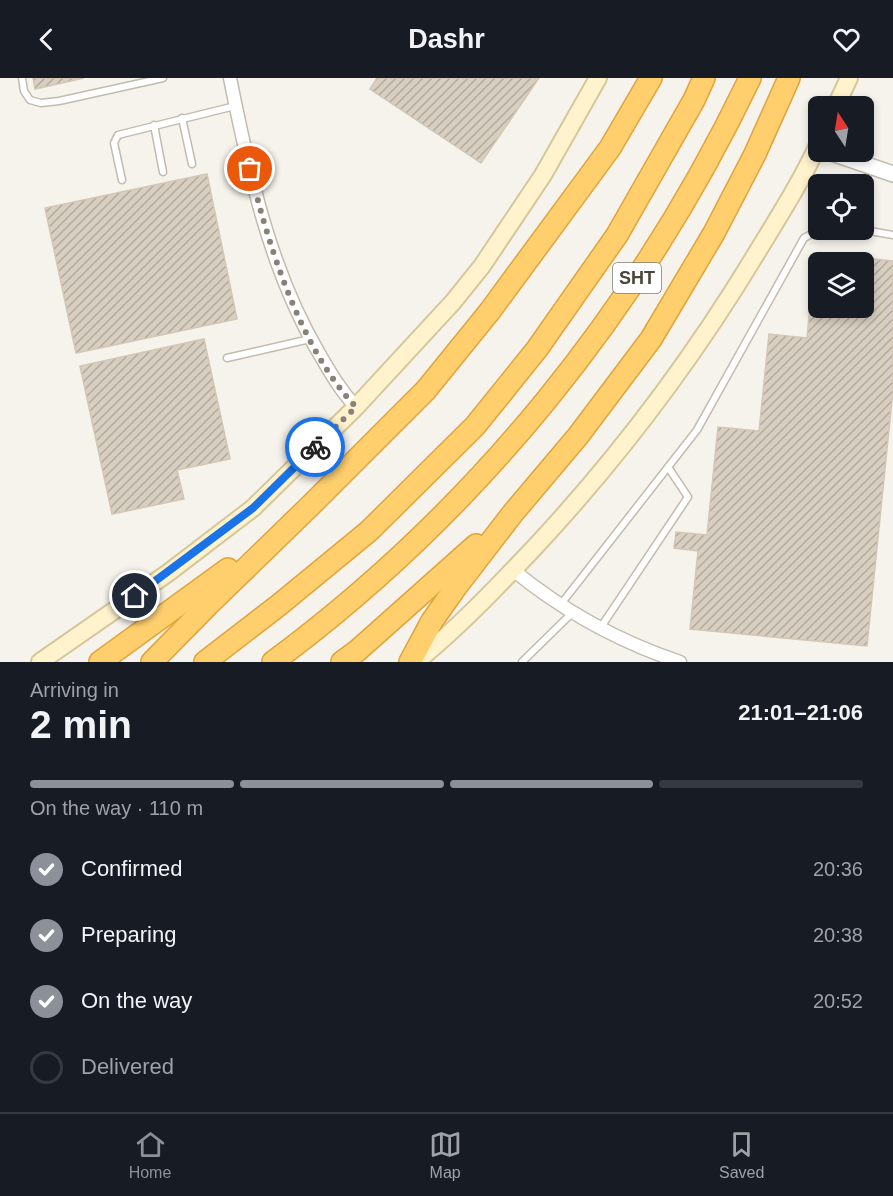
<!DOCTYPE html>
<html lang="en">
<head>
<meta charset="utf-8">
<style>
	body { margin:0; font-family:Arial,sans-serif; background:#242831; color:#f1f3f6; height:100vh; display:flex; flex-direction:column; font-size:22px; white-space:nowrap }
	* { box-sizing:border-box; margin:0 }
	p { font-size:20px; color:#9ea1a6 }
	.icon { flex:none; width:33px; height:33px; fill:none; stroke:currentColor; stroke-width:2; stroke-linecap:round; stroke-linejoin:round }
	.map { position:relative; height:584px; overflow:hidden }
	.details { display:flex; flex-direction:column; background:#171b24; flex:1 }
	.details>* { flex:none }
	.needle { width:39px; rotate:348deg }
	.tools { position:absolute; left:808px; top:18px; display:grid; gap:12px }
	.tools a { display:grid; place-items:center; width:66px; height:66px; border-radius:9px; background:#171b24; box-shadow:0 3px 9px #0003; font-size:30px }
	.pin { position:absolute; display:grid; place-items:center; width:51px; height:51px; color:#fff; margin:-26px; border:3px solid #fff; border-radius:50%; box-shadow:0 2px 6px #0007 }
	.courier { position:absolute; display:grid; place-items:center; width:60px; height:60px; margin:-30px; border:4px solid #1a73e8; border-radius:50%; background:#fff; color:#222; box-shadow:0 2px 8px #0007 }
	.summary em { font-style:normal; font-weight:700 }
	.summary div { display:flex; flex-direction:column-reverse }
	.summary { display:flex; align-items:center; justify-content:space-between; height:102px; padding:0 30px }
	h1 { font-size:39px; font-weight:700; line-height:45px }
	.bar { display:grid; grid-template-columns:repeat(4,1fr); gap:9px 6px; align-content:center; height:72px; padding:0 30px }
	.bar i { height:8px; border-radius:4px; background:#363941 }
	.bar .on { background:#8c9099 }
	.bar p { grid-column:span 4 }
	ol { padding:0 30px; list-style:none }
	li { display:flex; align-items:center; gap:18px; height:66px }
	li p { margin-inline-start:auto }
	li .icon { padding:6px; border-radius:50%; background:#8c9099; color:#fff; stroke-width:4 }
	li:last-child { color:#9ea1a6 }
	li i { width:33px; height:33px; border:3px solid #363941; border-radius:50% }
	header { display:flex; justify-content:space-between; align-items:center; height:78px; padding:0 30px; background:#171b24; font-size:27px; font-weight:700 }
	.tabs { display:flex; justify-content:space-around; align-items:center; height:84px; border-top:2px solid #363941; background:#171b24; font-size:16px; color:#9ea1a6 }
	.tabs a { display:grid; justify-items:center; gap:3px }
	.tabs .on { color:#8c9099 }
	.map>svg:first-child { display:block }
</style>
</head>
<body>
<header><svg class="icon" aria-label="back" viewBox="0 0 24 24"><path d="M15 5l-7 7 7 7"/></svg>Dashr<svg class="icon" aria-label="heart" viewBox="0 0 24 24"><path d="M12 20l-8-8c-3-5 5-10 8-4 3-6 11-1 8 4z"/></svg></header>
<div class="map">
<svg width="893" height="584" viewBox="0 0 893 584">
	<defs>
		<pattern id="building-hatch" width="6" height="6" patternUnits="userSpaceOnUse" patternTransform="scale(1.5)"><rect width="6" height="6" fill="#d8cfc1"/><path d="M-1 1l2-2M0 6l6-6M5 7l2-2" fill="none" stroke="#b1aa9e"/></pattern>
	</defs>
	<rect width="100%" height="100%" fill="#f6f3ec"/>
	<g fill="url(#building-hatch)" stroke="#d3c7b4" stroke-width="1.5" fill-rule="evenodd">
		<polygon points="33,0 84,0 35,11"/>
		<polygon points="377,0 539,0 481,85 370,11"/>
		<polygon points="207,96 237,241 76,275 45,130"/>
		<path d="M815 175 893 183V312L867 568 690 551 698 473 674 470 676 454 707 457 718 349 759 353 769 256 807 260ZM819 184H864V230H819Z"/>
		<polygon points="204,261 230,381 177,392 184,421 112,436 80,288"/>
	</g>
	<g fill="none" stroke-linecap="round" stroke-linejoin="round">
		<g stroke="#c2bbae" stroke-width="9">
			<g id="service">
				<polyline points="22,0 24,13 30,22 41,25 59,23 163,0"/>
				<polyline points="182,40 192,86"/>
				<polyline points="154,47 163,94"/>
				<polyline points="122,102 114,65 118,57 235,28"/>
				<polyline points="864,152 893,157"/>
				<polyline points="227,280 310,261"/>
				<polyline points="561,526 697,352 804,160 819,152"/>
				<polyline points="601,549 688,419 668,389"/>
				<polyline points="522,584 572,535"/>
			</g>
		</g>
		<g stroke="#c2bbae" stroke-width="15">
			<g id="minor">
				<path d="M230 0C249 95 270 193 320 277 331 296 341 313 356 329"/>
				<path d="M513 492C562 532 620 564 680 584"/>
			</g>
		</g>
		<g stroke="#c2bbae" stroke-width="18">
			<polyline id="tertiary" points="829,74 893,96"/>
		</g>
		<g stroke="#d6c79b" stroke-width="20">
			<g id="secondary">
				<polyline points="836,28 849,0"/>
				<polyline points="40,584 168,495 253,430 356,329 453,224 482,188 543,97 598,0"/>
				<path d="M416 584C458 550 496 510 534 470 618 380 692 282 756 176 778 140 801 104 819 65"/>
			</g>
		</g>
		<g stroke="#e0a43c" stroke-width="24">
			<g id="motorway">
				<polyline points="100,584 228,491"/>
				<polyline points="152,584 208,527 309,429 426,312 490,233 610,70 651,0"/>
				<polyline points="205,584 279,527 369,453 475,348 537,271 617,157 694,22 704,0"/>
				<path d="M273 584C478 432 640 230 750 0"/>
				<polyline points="342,584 357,573 476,467"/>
				<polyline points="410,584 432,543 456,509 513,435 578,358 651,261 714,155 755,76 789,0"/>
			</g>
		</g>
		<use href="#service" stroke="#fff" stroke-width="6"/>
		<use href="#minor" stroke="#fff" stroke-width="12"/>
		<use href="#tertiary" stroke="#fff" stroke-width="15"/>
		<use href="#secondary" stroke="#fff3cd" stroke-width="16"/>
		<use href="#motorway" stroke="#ffcf6e" stroke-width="21"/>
	</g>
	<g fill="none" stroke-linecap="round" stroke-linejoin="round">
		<path stroke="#878178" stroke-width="6" stroke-dasharray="0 10.8" d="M250 91C268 167 301 272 356 329L315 369"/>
		<polyline stroke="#1a73e8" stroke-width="8" points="135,518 253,430 315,369"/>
	</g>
	<g text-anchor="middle" stroke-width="4.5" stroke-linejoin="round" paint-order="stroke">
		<rect fill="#fff" stroke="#817c74" stroke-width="1.5" x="613" y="185" width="48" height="30" rx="4.5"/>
		<g font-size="18" font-weight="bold" fill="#4b4439">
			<text x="637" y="206">SHT</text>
		</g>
	</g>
</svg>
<div class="tools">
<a><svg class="needle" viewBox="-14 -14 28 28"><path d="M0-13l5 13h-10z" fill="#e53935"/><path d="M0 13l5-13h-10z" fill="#9ea1a6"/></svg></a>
<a><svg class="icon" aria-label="locate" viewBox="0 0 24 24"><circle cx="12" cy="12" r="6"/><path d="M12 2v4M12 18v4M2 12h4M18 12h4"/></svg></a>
<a><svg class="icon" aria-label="layers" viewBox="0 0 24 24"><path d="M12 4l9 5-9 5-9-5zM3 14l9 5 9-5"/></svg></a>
</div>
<div class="pin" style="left:250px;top:91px;background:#ea580c"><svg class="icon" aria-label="bag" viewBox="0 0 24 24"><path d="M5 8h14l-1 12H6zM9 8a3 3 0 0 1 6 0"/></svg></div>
<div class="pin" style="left:135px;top:518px;background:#1f2937"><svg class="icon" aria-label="home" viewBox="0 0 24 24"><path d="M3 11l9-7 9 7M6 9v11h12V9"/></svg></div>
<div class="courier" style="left:315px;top:369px"><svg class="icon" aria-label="bike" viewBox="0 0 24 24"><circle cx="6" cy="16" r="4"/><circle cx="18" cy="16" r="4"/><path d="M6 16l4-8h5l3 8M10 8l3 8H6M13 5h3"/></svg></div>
</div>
<section class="details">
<div class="summary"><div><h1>2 min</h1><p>Arriving in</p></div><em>21:01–21:06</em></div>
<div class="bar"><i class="on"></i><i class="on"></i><i class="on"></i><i></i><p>On the way · 110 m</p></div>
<ol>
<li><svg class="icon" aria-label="check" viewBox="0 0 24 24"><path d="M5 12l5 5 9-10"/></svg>Confirmed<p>20:36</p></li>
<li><svg class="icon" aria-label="check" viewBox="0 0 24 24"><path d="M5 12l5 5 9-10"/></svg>Preparing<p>20:38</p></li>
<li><svg class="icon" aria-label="check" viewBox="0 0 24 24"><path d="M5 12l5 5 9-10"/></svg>On the way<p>20:52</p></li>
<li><i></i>Delivered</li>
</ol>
</section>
<nav class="tabs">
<a class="on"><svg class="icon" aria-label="home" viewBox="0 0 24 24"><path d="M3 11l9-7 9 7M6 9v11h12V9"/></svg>Home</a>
<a><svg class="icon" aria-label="map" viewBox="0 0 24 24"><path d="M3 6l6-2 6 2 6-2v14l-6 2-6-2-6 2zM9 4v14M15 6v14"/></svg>Map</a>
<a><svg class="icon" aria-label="saved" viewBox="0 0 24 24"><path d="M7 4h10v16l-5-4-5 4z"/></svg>Saved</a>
</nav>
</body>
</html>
